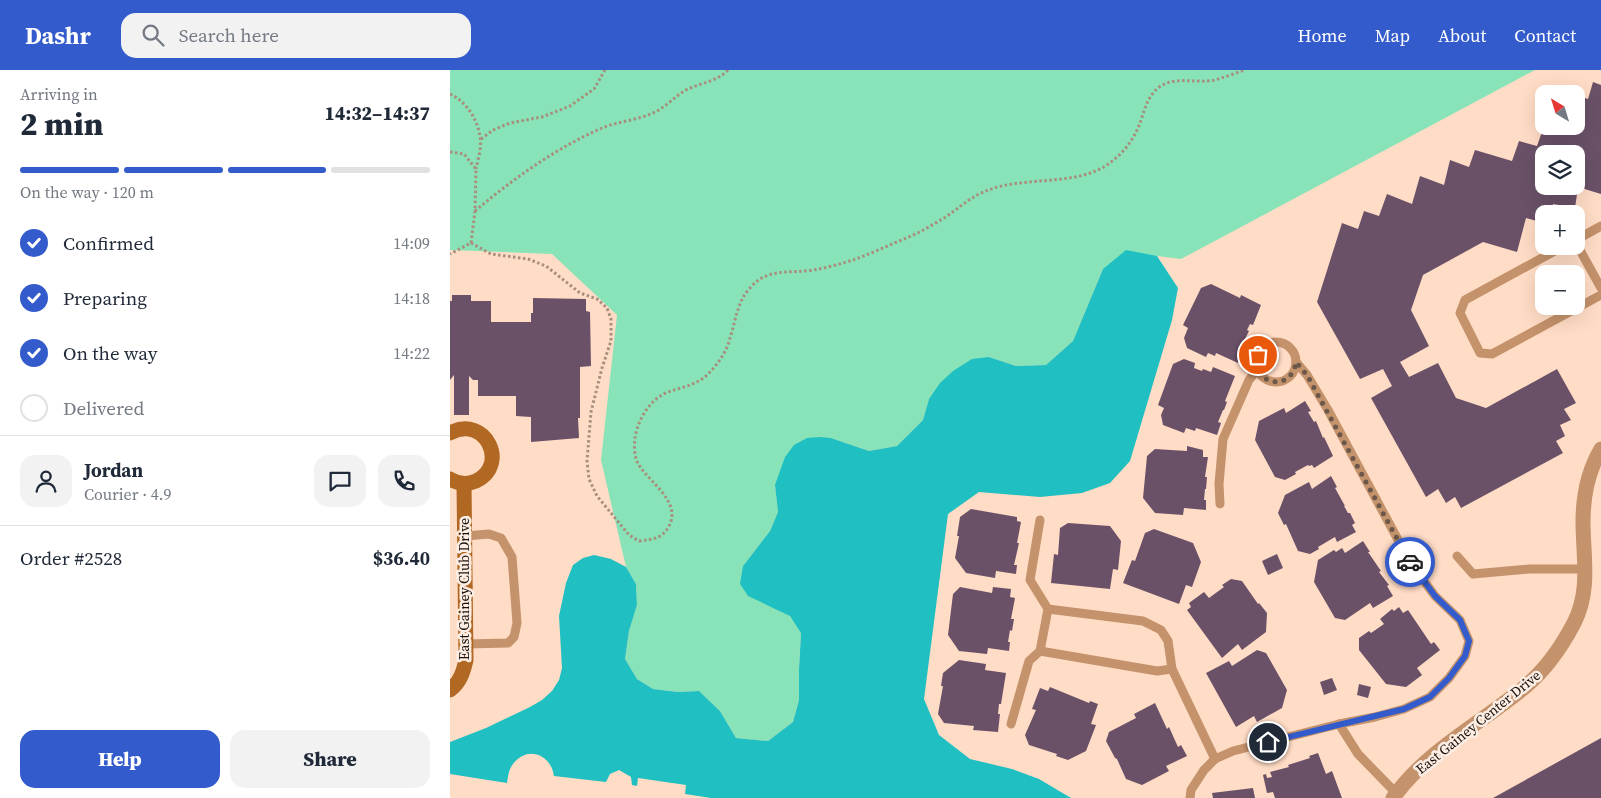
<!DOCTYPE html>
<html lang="en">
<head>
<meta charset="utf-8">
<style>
	body { margin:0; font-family:"Source Serif 4",serif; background:#f2f2f3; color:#1f2937; height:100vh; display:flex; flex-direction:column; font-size:19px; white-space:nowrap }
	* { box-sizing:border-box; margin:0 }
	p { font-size:16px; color:#747a83 }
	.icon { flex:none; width:28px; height:28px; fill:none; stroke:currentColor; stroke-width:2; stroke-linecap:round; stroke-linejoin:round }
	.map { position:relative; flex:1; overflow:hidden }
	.sheet { display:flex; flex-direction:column; background:#fff; width:450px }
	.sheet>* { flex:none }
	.needle { width:32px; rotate:322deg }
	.controls { position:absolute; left:1085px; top:15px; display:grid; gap:10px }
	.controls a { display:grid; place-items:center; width:50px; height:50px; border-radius:10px; background:#fff; box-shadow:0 5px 20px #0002; font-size:25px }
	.pin { position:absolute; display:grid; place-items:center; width:42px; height:42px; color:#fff; margin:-21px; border:2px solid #fff; border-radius:50%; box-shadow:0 1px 5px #0007 }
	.courier { position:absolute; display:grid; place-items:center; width:50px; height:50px; margin:-25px; border:4px solid #335bcb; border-radius:50%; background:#fff; color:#222; box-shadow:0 1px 6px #0007 }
	.head em { font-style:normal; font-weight:800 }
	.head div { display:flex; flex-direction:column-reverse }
	.head { display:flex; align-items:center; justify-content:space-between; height:85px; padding:0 20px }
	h1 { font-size:32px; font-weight:800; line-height:38px }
	.bar { display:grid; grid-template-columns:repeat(4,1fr); gap:8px 5px; align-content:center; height:60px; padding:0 20px }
	.bar i { height:6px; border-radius:4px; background:#e0e1e3 }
	.bar .current { background:#335bcb }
	.bar p { grid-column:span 4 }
	.line { display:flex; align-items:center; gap:12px; padding:0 20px; border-top:1px solid #e0e1e3 }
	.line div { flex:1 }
	.round { display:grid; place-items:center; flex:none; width:52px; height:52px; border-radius:15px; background:#f2f2f3 }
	ol { padding:0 20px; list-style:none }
	li { display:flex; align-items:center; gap:15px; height:55px }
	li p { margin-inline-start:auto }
	li .icon { padding:5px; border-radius:50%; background:#335bcb; color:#fff; stroke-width:4 }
	li:last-child { color:#747a83 }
	li i { width:28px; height:28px; border:2px solid #e0e1e3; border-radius:50% }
	.action { display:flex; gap:10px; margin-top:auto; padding:10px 20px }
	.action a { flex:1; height:58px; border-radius:15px; background:#335bcb; color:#fff; font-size:20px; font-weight:800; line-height:58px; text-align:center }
	.action a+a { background:#f2f2f3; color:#1f2937 }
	header { display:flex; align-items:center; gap:30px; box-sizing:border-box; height:70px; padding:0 25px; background:#335bcb; color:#fff }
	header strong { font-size:24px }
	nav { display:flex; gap:28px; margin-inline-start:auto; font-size:18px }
	.search { width:350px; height:45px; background:#f2f2f3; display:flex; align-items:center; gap:12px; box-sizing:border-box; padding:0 18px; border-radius:15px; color:#747a83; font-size:19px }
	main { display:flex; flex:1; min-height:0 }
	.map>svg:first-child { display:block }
</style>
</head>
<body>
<header>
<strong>Dashr</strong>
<div class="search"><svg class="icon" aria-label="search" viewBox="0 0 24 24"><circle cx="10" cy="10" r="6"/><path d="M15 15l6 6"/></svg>Search here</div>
<nav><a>Home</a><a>Map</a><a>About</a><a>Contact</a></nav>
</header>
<main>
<section class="sheet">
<div class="head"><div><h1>2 min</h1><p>Arriving in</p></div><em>14:32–14:37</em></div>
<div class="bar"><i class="current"></i><i class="current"></i><i class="current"></i><i></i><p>On the way · 120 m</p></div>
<ol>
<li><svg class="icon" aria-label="check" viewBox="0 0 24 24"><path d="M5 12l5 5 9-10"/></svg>Confirmed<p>14:09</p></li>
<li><svg class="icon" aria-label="check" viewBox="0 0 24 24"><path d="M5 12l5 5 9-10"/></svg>Preparing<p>14:18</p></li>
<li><svg class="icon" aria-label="check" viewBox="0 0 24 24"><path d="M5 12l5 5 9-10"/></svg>On the way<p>14:22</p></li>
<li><i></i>Delivered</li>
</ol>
<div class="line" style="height:90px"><a class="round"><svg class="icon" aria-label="person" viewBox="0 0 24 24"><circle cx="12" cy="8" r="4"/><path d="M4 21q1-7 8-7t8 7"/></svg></a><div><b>Jordan</b><p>Courier · 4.9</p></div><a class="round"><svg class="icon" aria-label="chat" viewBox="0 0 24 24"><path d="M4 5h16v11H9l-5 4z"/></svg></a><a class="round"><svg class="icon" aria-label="phone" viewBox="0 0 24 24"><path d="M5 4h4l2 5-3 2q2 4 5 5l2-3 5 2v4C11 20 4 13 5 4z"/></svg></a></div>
<div class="line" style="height:65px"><div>Order #2528</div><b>$36.40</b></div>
<div class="action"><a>Help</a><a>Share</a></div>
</section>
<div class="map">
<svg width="1151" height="728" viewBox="0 0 1151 728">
	<rect width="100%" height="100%" fill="#ffdcc5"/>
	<polygon fill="#88e4b8" points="0,0 1085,0 731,189 707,186 653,199 623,271 596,295 566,296 539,287 479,329 473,350 447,376 419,381 381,368 325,415 328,442 320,461 293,496 340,546 351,562 349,599 349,630 343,652 318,671 286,668 270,641 249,621 228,622 203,619 187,609 175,589 179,561 187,535 186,514 176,497 151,390 167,245 102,184 0,180"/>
	<path fill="#20c0c2" d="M676 180 707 186 728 218 722 250 680 391 660 413 632 423 590 427 529 422 498 444 474 629 489 665 520 689 562 699 589 709 621 728H261L235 724 236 715 188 708 187 716 182 715 181 707 169 700 160 704 156 712 104 706C101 684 77 675 63 694 59 699 58 706 57 713L0 704V672L36 658 80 637 92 630 102 621 109 610 112 598 109 546 116 513 123 495 133 488 144 485 161 489 176 497 186 514 187 535 179 561 175 589 187 609 203 619 228 622 249 621 270 641 286 668 318 671 343 652 349 630V599L351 563 340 546 298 526 290 514 293 496 320 461 328 442 325 415 335 387 344 375 357 368 370 367 381 368 419 381 447 376 473 350 479 329 490 313 503 301 522 289 539 287 566 296 596 295 623 271 653 199Z"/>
	<g fill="#6a5168" fill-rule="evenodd">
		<path d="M1143 12 1151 15V124L1128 117 1125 138 1103 134 1101 144H1094V153L1076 148 1067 182 1033 172 973 205 961 240 979 276 950 292 959 307 988 293 1006 328 1036 338 1107 299 1126 333 1114 339 1121 350 1110 355 1115 366 1106 371 1113 383 1011 438 1005 427 996 433 988 419 976 427 921 328 942 316 933 299 910 309 867 232 892 153 908 159 914 141 929 146 937 124 962 134 970 106 994 115 1000 90 1019 97 1025 80 1062 91 1069 71 1087 76 1094 56H1126V25L1138 29ZM1094 84H1126V116H1094Z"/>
		<polygon points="761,214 790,228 791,225 811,235 803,255 800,254 797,260 799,261 795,269 798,269 788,293 766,283 765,286 758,283 756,287 737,278 734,268 738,258 733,255 751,218"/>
		<polygon points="2,225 21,225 21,231 41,231 41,252 81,252 81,243 83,243 83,228 136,229 136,241 140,242 141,296 130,297 130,348 128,348 129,368 81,372 81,347 66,346 66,326 28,326 28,310 23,310 19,306 19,345 4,345 4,305 0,310 0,231 2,231"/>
		<polygon points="734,289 745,293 744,298 752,301 753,299 761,302 763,297 785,306 775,331 777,332 774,340 773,340 768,352 771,353 767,365 746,358 745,361 736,358 734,363 713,355 711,345 714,338 708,335 723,294"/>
		<polygon points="855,331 861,341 858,342 864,352 866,351 873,368 874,367 883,386 864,398 862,395 859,396 858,395 845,402 846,404 835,410 825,407 805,370 809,351 834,338 836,343"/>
		<polygon points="737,376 753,380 753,387 758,387 755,407 757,407 756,419 755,419 754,430 756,430 756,440 734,438 733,445 705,443 693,428 697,386 705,379 737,381"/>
		<polygon points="881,406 887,417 885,418 895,436 894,436 898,443 900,443 905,453 902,455 906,462 887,472 885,467 868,477 869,479 860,484 848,481 836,454 834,455 828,443 835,425 859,412 862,419"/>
		<polygon points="521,439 567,447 567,451 571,452 567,473 569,473 564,495 567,495 566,504 546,501 545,508 516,503 505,488 509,466 507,466 510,447"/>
		<polygon points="618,453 660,456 671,471 668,500 663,499 660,519 601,513 604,484 608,485 610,458"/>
		<polygon points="704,459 743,473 751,492 742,517 736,515 729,534 673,513 682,490 685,491 695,463"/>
		<polygon points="913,471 920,482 918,482 931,501 929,502 939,515 937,516 943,526 923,538 920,533 895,550 885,548 864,512 868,490 884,480 886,482 892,478 895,483"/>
		<polygon points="827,484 833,498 818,505 812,491"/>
		<polygon points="781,509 792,511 808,534 809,533 817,543 816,562 792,580 788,574 772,588 737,540 741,537 739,533 754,522 759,528 774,517 772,515"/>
		<polygon points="510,517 542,523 543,517 561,519 560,527 565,528 561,549 564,549 562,561 560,560 558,572 560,572 559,581 538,578 537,584 509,581 498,565 503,524"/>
		<polygon points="949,537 953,543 958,540 981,574 984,572 990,580 967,598 972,605 956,617 936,614 909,580 909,568 919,561 921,563 934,554 930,549 942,539 944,541"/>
		<polygon points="807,580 816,583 837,620 832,638 807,652 804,646 786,657 756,603 779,591 782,596"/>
		<polygon points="509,590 536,594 535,600 556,603 551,634 549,634 548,644 550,644 548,662 523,660 524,656 494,653 488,644 493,616 491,616 493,603"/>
		<polygon points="882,608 887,620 874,625 870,612"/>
		<polygon points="909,614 921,617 918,628 907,625"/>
		<polygon points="600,617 639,633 640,631 648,634 641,654 646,655 636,681 618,690 606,686 607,684 579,675 575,665 586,640 582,639 590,618 598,621"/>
		<polygon points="705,633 717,659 719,657 728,677 731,675 737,686 716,696 719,701 692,715 676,709 667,689 665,688 656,671 659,662 686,648 684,644"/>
		<polygon points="1151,668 1151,728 1043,728"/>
		<polygon points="868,683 876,704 882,701 892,728 825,728 823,722 817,723 813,705 816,704 817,708 822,707 820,702 839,697 838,695 860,688 859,686"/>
		<polygon points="803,718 805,728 763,728 762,723"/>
	</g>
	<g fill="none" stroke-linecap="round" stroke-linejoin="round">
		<g stroke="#a88e7d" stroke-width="3" stroke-dasharray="2.5 2.5" stroke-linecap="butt">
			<path d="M0 24C16 31 28 50 30 67 32 77 28 89 26 99"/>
			<polyline points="31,69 43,60 60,53 92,47 120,36 144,19 155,0"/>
			<polyline points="0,82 14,84 26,99 25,141 21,173 0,184"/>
			<path d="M25 141C63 109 106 78 152 58 169 51 190 50 207 41 218 35 226 25 238 19 251 13 268 11 278 0"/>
			<path d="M21 173 41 184 78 189 96 196 130 223 147 229 157 238 161 249V271L152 298 141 342 137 391 139 409 147 426 179 465 189 471C203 469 212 469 219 456 232 432 199 412 189 395 184 388 184 376 185 368 188 349 200 329 218 322 232 317 248 315 259 303 268 294 277 281 280 268 286 250 287 232 300 218 318 197 339 204 363 200 376 198 390 194 403 190 420 184 437 176 454 169 467 164 481 156 494 148 508 139 520 127 536 121 572 106 618 116 652 98 666 90 679 77 686 62 694 47 694 30 708 18 724 5 746 14 765 10 775 7 786 3 795 0"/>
		</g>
		<g stroke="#c4926b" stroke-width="9">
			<polyline points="1126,170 1151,156"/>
			<polyline points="1126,173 1151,218"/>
			<polyline points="1114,176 1015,230 1010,243 1030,283 1042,284 1151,225"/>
			<circle cx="826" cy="292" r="20"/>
			<polyline points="770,434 769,414 773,369 799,310 808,299"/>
			<polyline points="15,466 39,464 51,468 62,487 67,553 64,567 58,573 16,574"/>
			<polyline points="1007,486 1023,504 1080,499 1136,499"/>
			<polyline points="598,539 693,551 711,560 718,571 722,599 765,689"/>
			<polyline points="590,581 707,601 722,599"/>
			<polyline points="561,654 579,591 590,581 598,539 580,510 590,450"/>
			<polyline points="889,654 908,684 946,723"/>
			<polyline points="740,728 741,720 754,700 765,689 783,681 889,654 925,647 954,639 980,627 999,608 1015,586 1019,571 1010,550 985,526 960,492 878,340 857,305 846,292"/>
		</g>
		<path stroke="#c4926b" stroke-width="15" d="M943 728C977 680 1032 653 1076 616 1096 599 1112 576 1124 553 1141 520 1133 486 1133 452 1133 426 1138 401 1151 379"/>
		<g stroke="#b16823" stroke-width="15">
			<path d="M0 363C35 344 60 395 26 411 17 415 8 414 0 409"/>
			<path d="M0 620C10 612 13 603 16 590L14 414"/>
		</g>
	</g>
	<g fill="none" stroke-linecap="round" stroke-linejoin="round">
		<path stroke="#6b584b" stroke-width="5" stroke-dasharray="0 9" d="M808 285C803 318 842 321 846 292L857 305 960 492"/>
		<polyline stroke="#335bcb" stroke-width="6" points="818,672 954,639 980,627 999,608 1015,586 1019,571 1010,550 985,526 960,492"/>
	</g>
	<g text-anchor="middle" stroke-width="5" stroke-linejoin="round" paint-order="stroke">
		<g font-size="14" fill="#1c1109" stroke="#fceee5">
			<text transform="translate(14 519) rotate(-90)" y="5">East Gainey Club Drive</text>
			<text transform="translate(1028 652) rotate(-39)" y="5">East Gainey Center Drive</text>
		</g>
	</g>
</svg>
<div class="controls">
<a><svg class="needle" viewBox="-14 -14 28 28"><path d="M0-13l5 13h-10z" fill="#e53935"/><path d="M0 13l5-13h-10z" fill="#747a83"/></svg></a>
<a><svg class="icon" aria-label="layers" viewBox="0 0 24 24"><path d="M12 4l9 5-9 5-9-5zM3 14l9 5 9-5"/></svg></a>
<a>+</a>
<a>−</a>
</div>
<div class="pin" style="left:808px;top:285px;background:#ea580c"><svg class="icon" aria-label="bag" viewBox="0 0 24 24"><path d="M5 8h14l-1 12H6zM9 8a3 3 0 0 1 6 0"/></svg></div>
<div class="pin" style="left:818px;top:672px;background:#1f2937"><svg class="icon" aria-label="home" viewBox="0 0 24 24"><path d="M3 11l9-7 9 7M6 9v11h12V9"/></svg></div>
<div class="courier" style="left:960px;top:492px"><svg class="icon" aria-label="car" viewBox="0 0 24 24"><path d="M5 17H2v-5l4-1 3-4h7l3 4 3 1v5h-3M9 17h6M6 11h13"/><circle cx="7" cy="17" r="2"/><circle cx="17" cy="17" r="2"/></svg></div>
</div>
</main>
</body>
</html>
